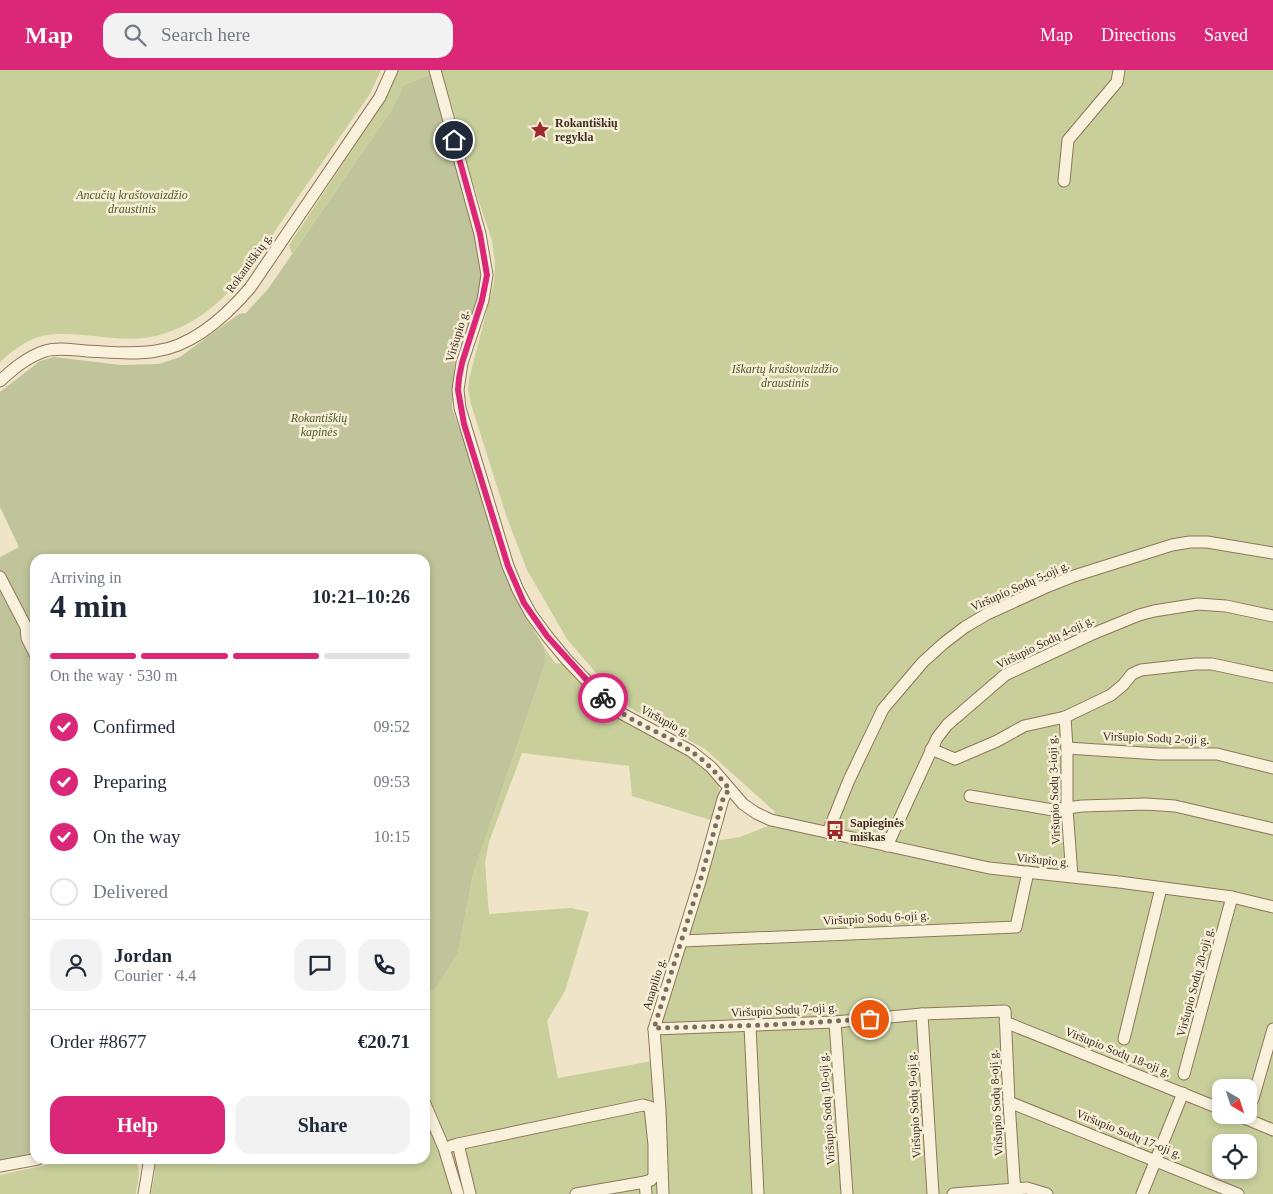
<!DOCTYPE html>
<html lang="en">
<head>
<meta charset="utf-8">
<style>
	body { margin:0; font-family:"Times New Roman",serif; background:#f2f2f3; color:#1f2937; height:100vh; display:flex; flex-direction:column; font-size:19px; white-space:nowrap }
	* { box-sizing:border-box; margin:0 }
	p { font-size:16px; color:#747a83 }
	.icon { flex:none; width:28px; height:28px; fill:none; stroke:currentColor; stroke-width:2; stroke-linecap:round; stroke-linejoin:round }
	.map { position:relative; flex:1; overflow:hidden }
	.side { position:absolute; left:30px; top:484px; width:400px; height:610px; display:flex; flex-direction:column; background:#fff; border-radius:15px; box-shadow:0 2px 8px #0003 }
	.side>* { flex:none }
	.needle { width:32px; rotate:141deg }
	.tools { position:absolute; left:1212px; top:1009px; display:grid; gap:10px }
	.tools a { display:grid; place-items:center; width:45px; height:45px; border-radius:10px; background:#fff; box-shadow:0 2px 8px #0003; font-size:25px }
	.pin { position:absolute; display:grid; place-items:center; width:42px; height:42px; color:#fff; margin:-21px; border:2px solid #fff; border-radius:50%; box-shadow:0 1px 5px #0007 }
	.courier { position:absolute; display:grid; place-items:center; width:50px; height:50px; margin:-25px; border:4px solid #db2777; border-radius:50%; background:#fff; color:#222; box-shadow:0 1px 6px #0007 }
	.headline em { font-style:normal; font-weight:800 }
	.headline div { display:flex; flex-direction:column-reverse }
	.headline { display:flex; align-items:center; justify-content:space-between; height:85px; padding:0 20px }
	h1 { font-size:32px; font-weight:800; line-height:38px }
	.bar { display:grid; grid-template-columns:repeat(4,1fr); gap:8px 5px; align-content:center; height:60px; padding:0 20px }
	.bar i { height:6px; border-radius:4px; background:#e0e1e3 }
	.bar .on { background:#db2777 }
	.bar p { grid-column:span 4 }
	.line { display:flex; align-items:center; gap:12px; padding:0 20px; border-top:1px solid #e0e1e3 }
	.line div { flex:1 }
	.round { display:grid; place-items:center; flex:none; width:52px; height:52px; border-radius:15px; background:#f2f2f3 }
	ol { padding:0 20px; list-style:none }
	li { display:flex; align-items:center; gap:15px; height:55px }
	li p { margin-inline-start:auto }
	li .icon { padding:5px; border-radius:50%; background:#db2777; color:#fff; stroke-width:4 }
	li:last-child { color:#747a83 }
	li i { width:28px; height:28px; border:2px solid #e0e1e3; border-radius:50% }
	.primary-button { display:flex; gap:10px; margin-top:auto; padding:10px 20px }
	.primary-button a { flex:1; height:58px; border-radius:15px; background:#db2777; color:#fff; font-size:20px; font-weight:800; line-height:58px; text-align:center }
	.primary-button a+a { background:#f2f2f3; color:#1f2937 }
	header { display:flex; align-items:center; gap:30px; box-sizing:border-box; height:70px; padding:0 25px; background:#db2777; color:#fff }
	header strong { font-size:24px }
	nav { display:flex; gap:28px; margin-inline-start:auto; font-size:18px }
	.search { width:350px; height:45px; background:#f2f2f3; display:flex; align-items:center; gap:12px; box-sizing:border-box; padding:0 18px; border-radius:15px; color:#747a83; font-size:19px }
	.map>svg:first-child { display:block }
</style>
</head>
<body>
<header>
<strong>Map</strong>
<div class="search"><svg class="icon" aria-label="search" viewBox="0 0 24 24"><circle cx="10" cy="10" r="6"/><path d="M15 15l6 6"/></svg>Search here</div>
<nav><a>Map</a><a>Directions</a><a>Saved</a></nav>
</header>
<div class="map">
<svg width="1273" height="1124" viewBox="0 0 1273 1124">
	<rect width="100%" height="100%" fill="#f0e4c8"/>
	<g fill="#c9cf9b" fill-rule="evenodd">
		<path d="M0 0H381L370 24C345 59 321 95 296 130 260 182 227 245 163 264 122 277 80 258 42 266 26 270 12 281 0 292Z"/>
		<polygon points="398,0 429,0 431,4 404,15 391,41 292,184 289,175 374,47 394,11"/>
		<path d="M441 0H1273V1124H151L155 1103V1089H425V925L437 917 458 883 473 804 546 591 544 577 555 593 565 594 597 630 690 684 715 709 719 717 720 725 714 751 632 726 629 696 522 683 489 772 485 792 489 844 571 838 589 842 565 921 547 951 558 1008 652 991 651 955 714 771 740 767 768 756 775 742 705 679 635 641 620 631 567 569 527 500 507 448 471 334 468 320 469 309 494 213 495 191 492 171 468 98 464 76ZM1221 1018H1249V1045H1221ZM1221 1072H1249V1100H1221Z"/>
		<path d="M73 1089H132C144 1096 137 1113 136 1124H0V1105Z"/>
	</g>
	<polygon fill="#bfc49a" points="431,4 480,184 482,201 480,222 455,293 452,338 473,396 499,485 515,528 544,577 546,591 473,804 458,883 437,917 425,925 425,489 35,489 35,1085 0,1091 0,487 19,477 0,437 0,322 40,291 54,287 121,295 159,294 180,287 239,244 246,243 268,219 391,41 404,15"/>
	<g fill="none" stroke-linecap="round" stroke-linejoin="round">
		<g stroke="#8d765c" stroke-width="13">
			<g id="minor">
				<polyline points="435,0 480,164 487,205 483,230 462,293 458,320 460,338 508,496 518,520 531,544 547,566 566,589 610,635 619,642 691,681 711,697 743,734 756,743 771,750 989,798 1119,812 1232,827 1273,837"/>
				<polyline points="1064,111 1068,70 1117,12 1119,0"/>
				<path d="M0 311C13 299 27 287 45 281 58 277 73 280 87 281 110 282 133 285 156 281 193 276 226 246 250 218L380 27 392 0"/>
				<polyline points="0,507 26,557 35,566"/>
				<polyline points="26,557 27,568 35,584"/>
				<polyline points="1067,678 1159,684 1217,684 1273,698"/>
				<polyline points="931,679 955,689 997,671 1024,656 1065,647"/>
				<polyline points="970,726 1053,740 1082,736 1146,734 1175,736 1273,759"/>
				<polyline points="828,762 849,710 883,639 923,592 944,573 965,557 987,544 1044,518 1074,506 1172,475 1190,472 1207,472 1273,483"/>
				<polyline points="887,776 937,668 947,655 1005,605 1090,565 1139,545 1154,541 1198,534 1226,536 1273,546"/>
				<polyline points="1072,806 1067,739 1067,678 1065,647 1111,625 1123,615 1132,604 1141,600 1195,594 1212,594 1273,607"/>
				<polyline points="682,871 1016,857 1028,802"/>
				<polyline points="922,944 933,1124"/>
				<polyline points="835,952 847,1124"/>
				<polyline points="1005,952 1221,1039"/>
				<polyline points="750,956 758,1124"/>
				<polyline points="654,959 835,952 922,944 1005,941 1009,1032 1015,1124"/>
				<polyline points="1124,969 1161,818"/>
				<polyline points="1184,1004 1232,827"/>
				<polyline points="1253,1029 1273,959"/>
				<polyline points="1009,1032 1238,1124"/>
				<polyline points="425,1034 444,1078 458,1124"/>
				<polyline points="1237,1045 1273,1060"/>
				<polyline points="458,1074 643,1035 650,1037 654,1075 654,1106 651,1110 645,1112 646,1124"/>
				<polyline points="451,1076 458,1074 470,1124"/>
				<polyline points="0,1096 38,1089"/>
				<polyline points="144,1124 149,1094 147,1089"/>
				<polyline points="576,1124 645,1112"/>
				<polyline points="663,1124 660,1040 654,959 701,808 723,729 726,723 730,720"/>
				<polyline points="953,1124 1027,1118 1047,1124"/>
				<polyline points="1142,1124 1183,1023"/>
			</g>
		</g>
		<use href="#minor" stroke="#faf1dc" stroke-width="11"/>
	</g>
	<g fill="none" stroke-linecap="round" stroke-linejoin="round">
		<path stroke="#7c6e5b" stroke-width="5" stroke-dasharray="0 9" d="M603 628C628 653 664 662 692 682 707 692 719 706 730 720L726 723 723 729 701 808 654 958 767 955 870 949"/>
		<polyline stroke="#db2777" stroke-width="6" points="454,70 480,164 487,205 482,230 462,293 459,308 458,320 464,354 508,496 524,533 547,566 603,628"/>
	</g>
	<defs>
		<g id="sight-bare" transform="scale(1.5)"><path d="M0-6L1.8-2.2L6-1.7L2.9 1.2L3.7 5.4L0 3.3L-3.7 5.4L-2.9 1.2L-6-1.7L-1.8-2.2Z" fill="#9e2a2b" stroke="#f7eed8" stroke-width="2.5" paint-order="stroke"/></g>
		<g id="bus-bare" transform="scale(1.5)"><path d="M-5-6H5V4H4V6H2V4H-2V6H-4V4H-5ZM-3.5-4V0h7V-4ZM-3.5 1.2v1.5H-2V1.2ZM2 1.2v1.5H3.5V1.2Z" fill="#9e2a2b" stroke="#f7eed8" stroke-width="2.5" paint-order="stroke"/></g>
	</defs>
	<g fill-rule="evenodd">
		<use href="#sight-bare" x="540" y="60"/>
		<use href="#bus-bare" x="835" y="760"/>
	</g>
	<g text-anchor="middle" stroke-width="5" stroke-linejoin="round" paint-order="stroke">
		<g font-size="12" font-weight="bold" fill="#3d2e20" stroke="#f7eed8" text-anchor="start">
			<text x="555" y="57">Rokantiškių<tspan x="555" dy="14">regykla</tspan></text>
			<text x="850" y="757">Sapieginės<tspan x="850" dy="14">miškas</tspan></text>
		</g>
		<g font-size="12" font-style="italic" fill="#4d5a26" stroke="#f7eed8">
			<text x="132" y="129">Ancučių kraštovaizdžio<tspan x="132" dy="14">draustinis</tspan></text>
			<text x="785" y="303">Iškartų kraštovaizdžio<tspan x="785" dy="14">draustinis</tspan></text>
			<text x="319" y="352">Rokantiškių<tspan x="319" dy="14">kapinės</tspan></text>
		</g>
		<g font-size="12" fill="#3d2e20" stroke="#f7eed8">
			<text transform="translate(249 193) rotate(-54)" y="4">Rokantiškių g.</text>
			<text transform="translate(457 266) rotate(-73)" y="4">Viršupio g.</text>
			<text transform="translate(1020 516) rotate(-24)" y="4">Viršupio Sodų 5-oji g.</text>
			<text transform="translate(1045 572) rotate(-26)" y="4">Viršupio Sodų 4-oji g.</text>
			<text transform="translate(665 651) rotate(28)" y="4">Viršupio g.</text>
			<text transform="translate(1156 668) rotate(2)" y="4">Viršupio Sodų 2-oji g.</text>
			<text transform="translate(1054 720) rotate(-92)" y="4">Viršupio Sodų 3-ioji g.</text>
			<text transform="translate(1043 790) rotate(6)" y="4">Viršupio g.</text>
			<text transform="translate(876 848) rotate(-3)" y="4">Viršupio Sodų 6-oji g.</text>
			<text transform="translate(1195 912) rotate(-75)" y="4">Viršupio Sodų 20-oji g.</text>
			<text transform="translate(654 914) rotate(-73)" y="4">Anapilio g.</text>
			<text transform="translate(784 940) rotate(-3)" y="4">Viršupio Sodų 7-oji g.</text>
			<text transform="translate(1118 982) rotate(22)" y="4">Viršupio Sodų 18-oji g.</text>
			<text transform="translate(996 1033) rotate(-93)" y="4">Viršupio Sodų 8-oji g.</text>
			<text transform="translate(914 1035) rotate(-93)" y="4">Viršupio Sodų 9-oji g.</text>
			<text transform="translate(827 1039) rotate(-94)" y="4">Viršupio Sodų 10-oji g.</text>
			<text transform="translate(1129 1064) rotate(22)" y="4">Viršupio Sodų 17-oji g.</text>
		</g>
	</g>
</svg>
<div class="tools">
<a><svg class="needle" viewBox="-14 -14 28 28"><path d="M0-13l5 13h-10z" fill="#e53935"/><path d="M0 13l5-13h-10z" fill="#747a83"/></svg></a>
<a><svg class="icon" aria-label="locate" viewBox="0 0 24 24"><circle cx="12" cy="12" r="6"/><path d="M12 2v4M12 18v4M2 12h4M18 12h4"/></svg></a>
</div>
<div class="pin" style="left:870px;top:949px;background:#ea580c"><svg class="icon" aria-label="bag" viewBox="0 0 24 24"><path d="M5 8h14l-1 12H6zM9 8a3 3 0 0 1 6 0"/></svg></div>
<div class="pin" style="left:454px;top:70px;background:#1f2937"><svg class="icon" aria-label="home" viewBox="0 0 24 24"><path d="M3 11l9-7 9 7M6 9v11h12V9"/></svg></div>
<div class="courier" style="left:603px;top:628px"><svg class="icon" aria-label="bike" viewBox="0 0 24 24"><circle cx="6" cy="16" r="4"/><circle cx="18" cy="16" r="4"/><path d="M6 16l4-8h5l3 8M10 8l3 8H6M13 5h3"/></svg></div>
<section class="side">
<div class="headline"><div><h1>4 min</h1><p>Arriving in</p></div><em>10:21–10:26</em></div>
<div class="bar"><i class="on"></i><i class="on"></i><i class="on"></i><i></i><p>On the way · 530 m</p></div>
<ol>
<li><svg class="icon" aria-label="check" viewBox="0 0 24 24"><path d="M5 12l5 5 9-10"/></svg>Confirmed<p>09:52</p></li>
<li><svg class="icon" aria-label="check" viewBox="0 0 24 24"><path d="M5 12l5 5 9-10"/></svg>Preparing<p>09:53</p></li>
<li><svg class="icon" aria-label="check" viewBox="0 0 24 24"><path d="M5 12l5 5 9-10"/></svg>On the way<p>10:15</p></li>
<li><i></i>Delivered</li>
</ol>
<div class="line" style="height:90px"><a class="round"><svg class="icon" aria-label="person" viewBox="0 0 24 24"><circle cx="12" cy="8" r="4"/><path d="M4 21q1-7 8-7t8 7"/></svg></a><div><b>Jordan</b><p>Courier · 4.4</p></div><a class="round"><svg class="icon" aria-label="chat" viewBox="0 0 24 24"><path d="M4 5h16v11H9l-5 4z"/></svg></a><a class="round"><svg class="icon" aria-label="phone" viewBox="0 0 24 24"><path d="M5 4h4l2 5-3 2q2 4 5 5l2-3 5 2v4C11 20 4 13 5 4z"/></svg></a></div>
<div class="line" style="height:65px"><div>Order #8677</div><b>€20.71</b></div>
<div class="primary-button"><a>Help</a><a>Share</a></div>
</section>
</div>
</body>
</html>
